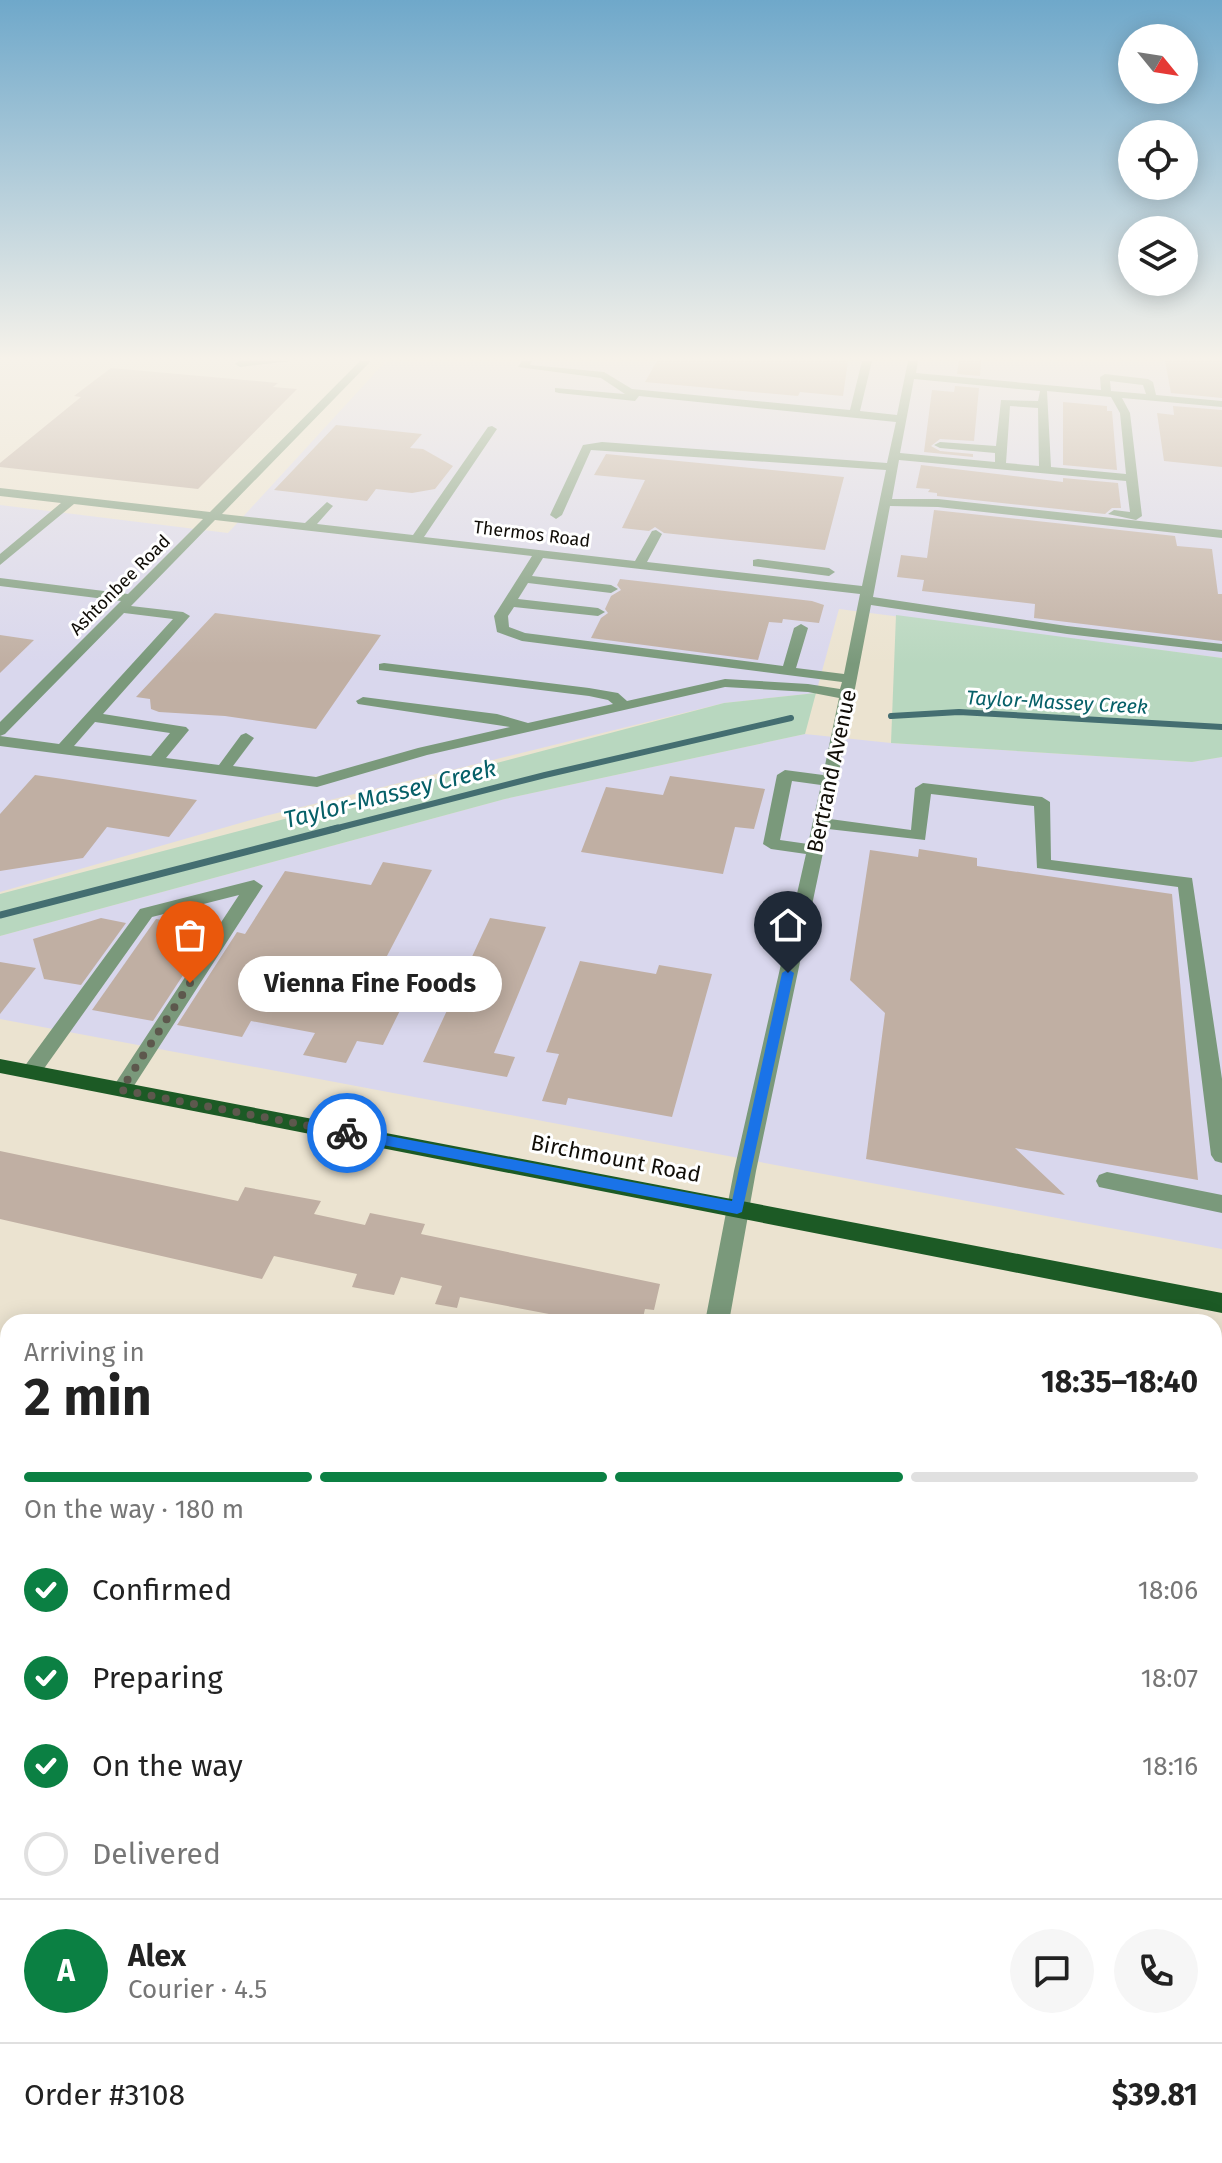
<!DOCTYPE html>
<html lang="en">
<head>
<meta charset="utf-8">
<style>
	body { margin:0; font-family:"Fira Sans",sans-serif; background:#f6f6f6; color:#222; height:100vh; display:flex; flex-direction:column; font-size:30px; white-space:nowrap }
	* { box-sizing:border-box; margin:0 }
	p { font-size:26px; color:#767676 }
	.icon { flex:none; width:44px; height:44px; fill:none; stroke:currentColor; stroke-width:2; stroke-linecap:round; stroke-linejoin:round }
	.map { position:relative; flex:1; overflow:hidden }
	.details { position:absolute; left:0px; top:1314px; width:1222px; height:850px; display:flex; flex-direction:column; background:#fff; border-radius:24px 24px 0 0; box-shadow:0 4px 20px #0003 }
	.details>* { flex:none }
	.needle { width:52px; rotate:120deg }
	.controls { position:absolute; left:1118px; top:24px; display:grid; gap:16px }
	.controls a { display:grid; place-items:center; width:80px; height:80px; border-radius:50%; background:#fff; box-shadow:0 4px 20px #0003; font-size:40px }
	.pin { position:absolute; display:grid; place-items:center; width:68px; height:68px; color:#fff; margin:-82px -34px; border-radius:50% 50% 50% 0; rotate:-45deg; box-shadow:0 0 8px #0007 }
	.pin .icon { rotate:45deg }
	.courier { position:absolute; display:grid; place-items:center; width:80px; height:80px; margin:-40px; border:6px solid #1a73e8; border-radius:50%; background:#fff; color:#222; box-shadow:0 2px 10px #0007 }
	.bubble { position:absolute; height:56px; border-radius:28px; background:#fff; box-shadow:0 4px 20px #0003; font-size:26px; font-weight:700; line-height:56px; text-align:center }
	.head em { font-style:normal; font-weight:700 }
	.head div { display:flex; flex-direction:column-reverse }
	.head { display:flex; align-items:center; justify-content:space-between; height:136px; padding:0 24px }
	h1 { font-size:52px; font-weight:700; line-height:60px }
	.bar { display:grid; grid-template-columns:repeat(4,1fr); gap:12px 8px; align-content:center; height:96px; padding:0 24px }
	.bar i { height:10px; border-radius:6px; background:#e0e0e0 }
	.bar .current { background:#0b8043 }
	.bar p { grid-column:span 4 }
	.line { display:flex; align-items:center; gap:20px; padding:0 24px; border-top:2px solid #e0e0e0 }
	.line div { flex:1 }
	.round { display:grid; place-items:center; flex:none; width:84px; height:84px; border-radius:42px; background:#f6f6f6 }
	ol { padding:0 24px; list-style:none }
	li { display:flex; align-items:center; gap:24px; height:88px }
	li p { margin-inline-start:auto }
	li .icon { padding:8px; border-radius:50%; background:#0b8043; color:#fff; stroke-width:4 }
	li:last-child { color:#767676 }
	li i { width:44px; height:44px; border:4px solid #e0e0e0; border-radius:50% }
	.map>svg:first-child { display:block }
</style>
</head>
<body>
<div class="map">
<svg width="1222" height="2163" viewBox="0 0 1222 2163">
	<rect width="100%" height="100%" fill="#ebe3d0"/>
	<g fill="#d9d7ed">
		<polygon points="386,361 1222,361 1222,658 839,609 816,693 724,703 265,816 0,892 0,505 228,533"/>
		<polygon points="805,734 891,743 1192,762 1222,757 1222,1249 0,1019 0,936 505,799"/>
	</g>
	<g fill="#b8d7bf">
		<polygon points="896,615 1222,658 1222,757 1192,762 891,743"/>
		<polygon points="816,693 805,734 505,799 0,936 0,894 724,703"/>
	</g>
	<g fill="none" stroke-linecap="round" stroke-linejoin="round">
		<g stroke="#446e71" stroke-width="6">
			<polyline points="891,716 959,712 1222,727"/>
			<polyline points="330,830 545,775 791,718"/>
		</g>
		<polyline stroke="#446e71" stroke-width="7" points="0,915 338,828"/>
	</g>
	<g fill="#c0afa3">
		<polygon points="657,361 848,361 843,396 800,392 798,396 645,382"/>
		<polygon points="959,361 981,361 980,376 957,374"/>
		<polygon points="1165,361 1222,361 1222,398 1171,393"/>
		<polygon points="111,368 278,383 273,387 297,389 198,489 0,467 0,463 81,397 74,396"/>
		<polygon points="955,386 979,388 974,441 940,439 931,446 940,451 973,454 973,457 924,452 932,390 954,392"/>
		<polygon points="1063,402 1107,406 1107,411 1112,411 1117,470 1063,465"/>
		<polygon points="1173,406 1222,410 1222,467 1164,461 1157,413 1174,415"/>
		<polygon points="336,425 422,434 410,448 423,449 453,466 435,489 412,493 376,489 367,501 274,490"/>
		<polygon points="606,454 844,477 825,550 664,533 655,527 649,531 622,528 645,480 594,475"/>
		<polygon points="921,465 1063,482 1063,478 1118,483 1121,508 1112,508 1105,514 937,496 937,493 928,492 930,489 916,488"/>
		<polygon points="934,510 1175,536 1177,546 1212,549 1218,594 1222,594 1222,641 1034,618 1035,604 922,591 924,580 897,577 901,555 927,558"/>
		<polygon points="620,579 812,601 824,605 819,623 783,619 782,623 769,622 758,660 591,638 601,618 608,613 605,609 611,596 621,590 617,585"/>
		<polygon points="215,613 381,635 316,729 225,716 159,712 151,709 150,699 136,697"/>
		<polygon points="0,635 34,640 0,673"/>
		<polygon points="35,775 63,779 197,800 169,837 107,827 83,858 0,871 0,814"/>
		<polygon points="670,776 765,789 754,829 735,827 723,874 581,852 606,787 663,795"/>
		<polygon points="919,849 977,858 977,866 1172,894 1198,1180 1015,1148 1065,1195 866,1159 885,1013 850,980 870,850 918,857"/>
		<polygon points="383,862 432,870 377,975 414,982 383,1045 357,1041 346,1063 303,1055 315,1033 251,1021 242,1037 177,1025 237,932 245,934 285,871 371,885"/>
		<polygon points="101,918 126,923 81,985 44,979 33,939"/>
		<polygon points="490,918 546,927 494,1053 515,1057 507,1077 423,1062"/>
		<polygon points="156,919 214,928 153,1021 92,1010"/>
		<polygon points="580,961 656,974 659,965 712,974 672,1117 568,1098 566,1105 542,1101 559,1054 546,1052"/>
		<polygon points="0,962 36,968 0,1014"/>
		<polygon points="0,1151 238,1201 245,1187 321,1201 314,1214 365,1225 370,1213 425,1224 421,1234 660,1284 654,1310 645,1309 642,1322 569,1322 548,1318 549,1314 460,1297 457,1308 435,1304 442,1286 401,1277 394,1295 352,1287 357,1274 274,1256 262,1279 0,1219"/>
	</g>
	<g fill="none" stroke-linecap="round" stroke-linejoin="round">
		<g fill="#7a997b" fill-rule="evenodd">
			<polygon points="239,361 291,361 240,367 235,364"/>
			<path d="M360 361H371L222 514 305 523 327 502 333 506 317 524 413 535 488 427 492 426 497 429 424 537 635 561 652 531 656 530 662 534 647 562 862 586 886 470 591 450 562 515 556 519 550 515 583 445 602 442 887 463 896 422 639 396 635 401 559 393 555 392V388L625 394 601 378 518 367 522 361H532L530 365 604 372 632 389 850 410 862 361H872L860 411 897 415 908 361H918L916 373 1101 390 1100 377 1105 374 1148 379 1153 382 1156 395 1222 401V407L1122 398 1130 413 1142 516 1136 520 1108 514 1114 510 1130 512 1126 481 899 460 892 499H938L1222 530V538L938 507 890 506 873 597 1067 626 1222 644V652L1067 634 871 605 830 819 911 830 915 788 923 783 1042 797 1050 802 1051 860 1192 878 1222 1079V1163L1215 1161 1211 1155 1178 887 1037 868 1034 806 931 794 925 840 828 829 756 1171 729 1322H705L734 1171 806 854 771 849 763 844 777 775 785 770 823 775 839 698 808 692 725 687 427 755 317 787 0 746V736L59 744 173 619 124 613 5 734 0 736V722L121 601 0 586V578L128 594 203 519 74 504 0 565V554L61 503 0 496V488L210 512ZM914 379 1040 391 1038 401 1001 400 996 446 940 442 934 445 940 448 995 453V462L900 453ZM1110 381 1143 385 1146 394 1111 391ZM1047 391 1111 397 1120 413 1126 474 1051 467ZM1010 406 1038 408 1039 466 1006 463ZM215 520 532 556 494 616 497 632 522 641 842 682 840 689 808 684 725 679 627 701 618 693 589 688 384 663 379 664V670L589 696 608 700 613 704 528 723 497 714 363 697 356 701 358 704 510 727 418 748 316 777 233 766 254 738 246 733 241 735 219 765 166 758 189 730 186 727 103 714 190 616 183 612 131 606ZM543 558 860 594 844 674 796 668 808 628 801 624 794 628 783 666 525 633 509 627 508 616 514 607 598 616 605 612 598 608 518 599 528 583 611 593 618 589 611 585 532 576ZM95 722 170 733 151 756 74 746ZM792 781 821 785 808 844 780 840Z"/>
			<polygon points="758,559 829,568 835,572 829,576 753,566 753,560"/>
			<polygon points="254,880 263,886 128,1095 114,1095 111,1090 239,895 152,917 38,1077 24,1077 21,1072 24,1067 140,909"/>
			<polygon points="1107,1172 1222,1195 1222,1213 1099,1187 1096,1181 1099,1175"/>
			<polygon points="0,1476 8,1478 8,1502 0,1500"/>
			<polygon points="1214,1705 1222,1707 1222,1735 1214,1733"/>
			<polygon points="0,2025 8,2027 8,2061 0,2059"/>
			<polygon points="406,2156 469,2156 472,2163 408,2163"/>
			<polygon points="544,2156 578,2156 578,2163 542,2163"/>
			<polygon points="1137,2156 1171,2156 1173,2163 1137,2163"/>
		</g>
		<polygon fill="#1c5a25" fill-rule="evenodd" points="0,1059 1222,1293 1222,1313 0,1073"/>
	</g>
	<linearGradient id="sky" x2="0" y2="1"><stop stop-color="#6fa8ca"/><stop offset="0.54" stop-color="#f6f2ea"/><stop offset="1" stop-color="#f6f2ea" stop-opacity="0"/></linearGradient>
	<rect width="1222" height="664" fill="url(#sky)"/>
	<polygon fill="#1a73e8" points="788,969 794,973 742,1212 737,1214 347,1138 340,1133 347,1128 732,1201 782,973"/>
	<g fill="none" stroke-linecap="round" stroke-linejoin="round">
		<polyline stroke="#5d584d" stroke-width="8" stroke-dasharray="0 14.4" points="190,983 121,1090 347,1133"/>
	</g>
	<g text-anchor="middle" stroke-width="6" stroke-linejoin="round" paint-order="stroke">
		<g font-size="18" fill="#100d07" stroke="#fff">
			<text transform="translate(532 534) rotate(7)" y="6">Thermos Road</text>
			<text transform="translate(120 585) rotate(-45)" y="6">Ashtonbee Road</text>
		</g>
		<g font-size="20" font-style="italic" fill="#066068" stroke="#fff">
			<text transform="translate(1057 702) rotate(3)" y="7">Taylor-Massey Creek</text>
		</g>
		<g font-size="22" fill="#100d07" stroke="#fff">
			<text transform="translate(831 771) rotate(-78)" y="8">Bertrand Avenue</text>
			<text transform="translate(616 1158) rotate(11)" y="8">Birchmount Road</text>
		</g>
		<g font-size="24" font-style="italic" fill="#066068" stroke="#fff">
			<text transform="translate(390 794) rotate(-14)" y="8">Taylor-Massey Creek</text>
		</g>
	</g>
</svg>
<div class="controls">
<a><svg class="needle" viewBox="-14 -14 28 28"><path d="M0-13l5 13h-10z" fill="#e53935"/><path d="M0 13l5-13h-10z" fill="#767676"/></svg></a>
<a><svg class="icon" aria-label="locate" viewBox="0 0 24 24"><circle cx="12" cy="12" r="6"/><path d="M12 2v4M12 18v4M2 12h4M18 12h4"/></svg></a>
<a><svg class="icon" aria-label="layers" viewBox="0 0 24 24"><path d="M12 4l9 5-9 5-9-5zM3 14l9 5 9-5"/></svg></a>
</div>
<div class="pin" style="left:190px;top:983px;background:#ea580c"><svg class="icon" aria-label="bag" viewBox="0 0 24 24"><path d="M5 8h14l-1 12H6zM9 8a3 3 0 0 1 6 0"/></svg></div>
<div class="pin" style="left:788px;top:973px;background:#1f2937"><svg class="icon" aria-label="home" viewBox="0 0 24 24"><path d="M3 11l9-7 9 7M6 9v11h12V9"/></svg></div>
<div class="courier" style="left:347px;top:1133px"><svg class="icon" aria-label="bike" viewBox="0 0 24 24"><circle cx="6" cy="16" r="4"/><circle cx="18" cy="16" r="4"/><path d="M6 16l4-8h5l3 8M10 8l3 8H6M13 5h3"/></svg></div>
<div class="bubble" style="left:238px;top:956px;width:264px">Vienna Fine Foods</div>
<section class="details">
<div class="head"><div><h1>2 min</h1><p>Arriving in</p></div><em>18:35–18:40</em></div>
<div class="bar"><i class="current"></i><i class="current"></i><i class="current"></i><i></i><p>On the way · 180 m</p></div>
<ol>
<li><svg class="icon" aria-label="check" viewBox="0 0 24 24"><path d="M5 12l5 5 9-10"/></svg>Confirmed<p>18:06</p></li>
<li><svg class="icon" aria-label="check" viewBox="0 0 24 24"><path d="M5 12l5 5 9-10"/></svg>Preparing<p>18:07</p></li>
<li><svg class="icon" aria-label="check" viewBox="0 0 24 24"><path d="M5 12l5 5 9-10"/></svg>On the way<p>18:16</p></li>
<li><i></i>Delivered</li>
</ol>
<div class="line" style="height:144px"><b class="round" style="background:#0b8043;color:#fff">A</b><div><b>Alex</b><p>Courier · 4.5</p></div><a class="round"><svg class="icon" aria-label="chat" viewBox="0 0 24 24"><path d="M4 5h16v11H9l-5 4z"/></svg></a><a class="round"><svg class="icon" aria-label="phone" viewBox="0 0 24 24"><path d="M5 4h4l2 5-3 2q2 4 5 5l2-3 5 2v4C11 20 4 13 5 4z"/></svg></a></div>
<div class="line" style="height:104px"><div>Order #3108</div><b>$39.81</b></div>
</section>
</div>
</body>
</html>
